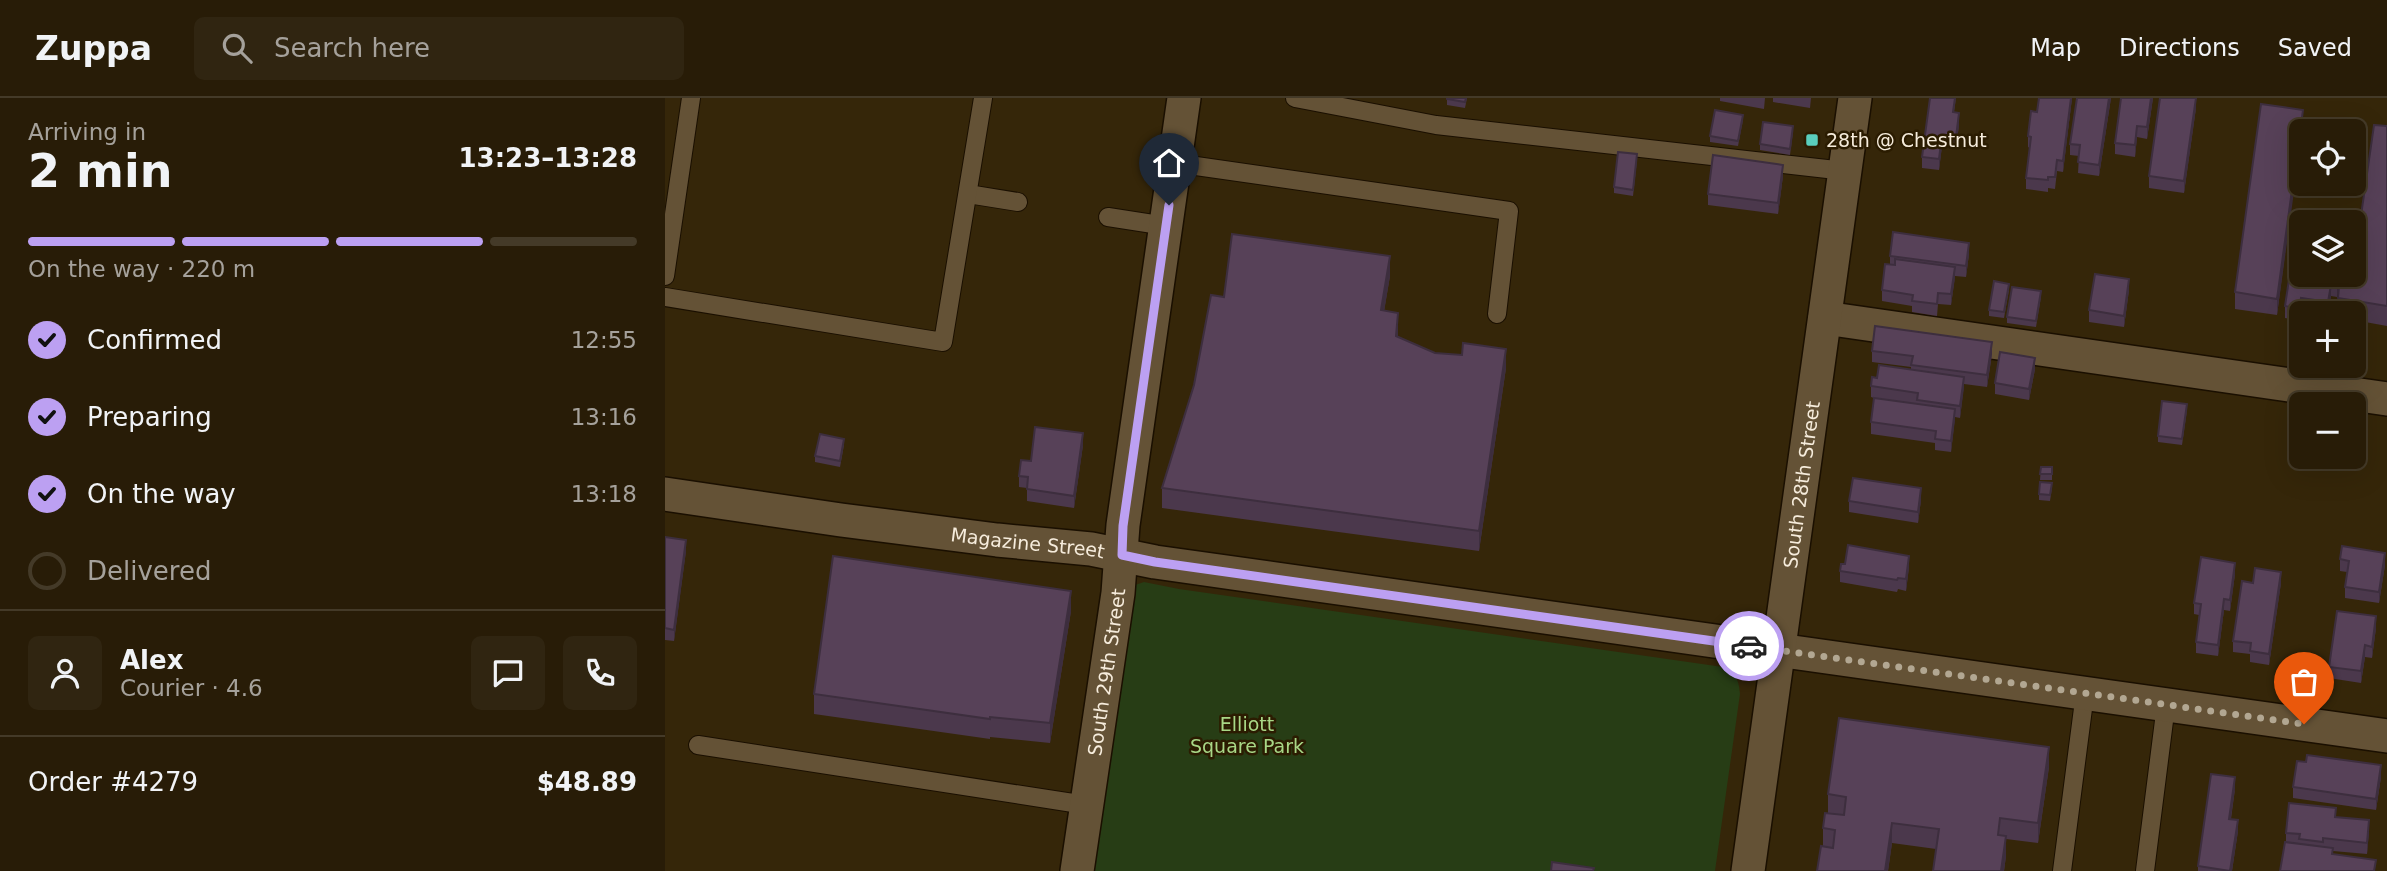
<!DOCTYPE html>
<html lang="en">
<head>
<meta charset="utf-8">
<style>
	body { margin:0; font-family:"DejaVu Sans",sans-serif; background:#302511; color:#f1f3f6; height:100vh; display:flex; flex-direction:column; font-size:26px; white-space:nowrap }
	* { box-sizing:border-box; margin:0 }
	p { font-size:23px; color:#a5a19b }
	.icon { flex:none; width:38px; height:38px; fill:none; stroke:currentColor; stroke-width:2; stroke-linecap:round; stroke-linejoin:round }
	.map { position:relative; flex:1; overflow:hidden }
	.drawer { display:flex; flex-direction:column; background:#281c07; width:665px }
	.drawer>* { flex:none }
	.controls { position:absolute; left:1624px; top:21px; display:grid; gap:14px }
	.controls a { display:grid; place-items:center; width:77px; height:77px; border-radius:10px; background:#281c07; box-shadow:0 7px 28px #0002,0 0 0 2px #443a28; font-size:35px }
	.pin { position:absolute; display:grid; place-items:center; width:60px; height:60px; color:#fff; margin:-72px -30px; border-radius:50% 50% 50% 0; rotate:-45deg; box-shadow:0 0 7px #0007 }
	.pin .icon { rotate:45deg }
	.courier { position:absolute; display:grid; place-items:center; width:70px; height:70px; margin:-35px; border:5px solid #bca0f2; border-radius:50%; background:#fff; color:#222; box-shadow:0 2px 9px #0007 }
	.headline em { font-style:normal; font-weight:700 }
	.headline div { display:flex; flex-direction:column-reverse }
	.headline { display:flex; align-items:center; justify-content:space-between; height:119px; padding:0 28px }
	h1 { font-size:46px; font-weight:700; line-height:52px }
	.bar { display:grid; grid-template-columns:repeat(4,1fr); gap:10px 7px; align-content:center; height:84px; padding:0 28px }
	.bar i { height:9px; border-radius:5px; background:#443a28 }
	.bar .current { background:#bca0f2 }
	.bar p { grid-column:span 4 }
	.line { display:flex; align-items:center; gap:18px; padding:0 28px; border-top:2px solid #443a28 }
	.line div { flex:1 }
	.round { display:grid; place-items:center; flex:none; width:74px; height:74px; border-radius:10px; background:#302511 }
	ol { padding:0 28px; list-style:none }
	li { display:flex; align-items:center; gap:21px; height:77px }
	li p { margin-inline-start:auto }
	li .icon { padding:7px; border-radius:50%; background:#bca0f2; color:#111; stroke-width:4 }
	li:last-child { color:#a5a19b }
	li i { width:38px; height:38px; border:4px solid #443a28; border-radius:50% }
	header { display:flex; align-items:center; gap:42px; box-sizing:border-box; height:98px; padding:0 35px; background:#281c07; border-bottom:2px solid #443a28 }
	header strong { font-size:33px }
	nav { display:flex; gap:38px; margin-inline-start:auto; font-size:24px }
	.search { width:490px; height:63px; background:#302511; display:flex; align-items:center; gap:18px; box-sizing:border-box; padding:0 24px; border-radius:10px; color:#a5a19b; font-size:26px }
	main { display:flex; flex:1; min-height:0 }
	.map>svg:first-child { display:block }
</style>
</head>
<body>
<header>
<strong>Zuppa</strong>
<div class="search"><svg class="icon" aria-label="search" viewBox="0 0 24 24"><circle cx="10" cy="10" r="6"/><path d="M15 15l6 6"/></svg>Search here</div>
<nav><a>Map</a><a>Directions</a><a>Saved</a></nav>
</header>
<main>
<section class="drawer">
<div class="headline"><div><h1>2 min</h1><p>Arriving in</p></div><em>13:23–13:28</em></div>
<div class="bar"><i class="current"></i><i class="current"></i><i class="current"></i><i></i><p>On the way · 220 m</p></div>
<ol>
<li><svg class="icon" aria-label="check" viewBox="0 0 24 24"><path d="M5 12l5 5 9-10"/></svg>Confirmed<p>12:55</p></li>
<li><svg class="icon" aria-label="check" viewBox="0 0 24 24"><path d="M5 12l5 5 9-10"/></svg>Preparing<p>13:16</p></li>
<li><svg class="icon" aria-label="check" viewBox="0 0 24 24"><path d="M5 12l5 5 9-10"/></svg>On the way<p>13:18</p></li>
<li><i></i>Delivered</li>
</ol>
<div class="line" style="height:126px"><a class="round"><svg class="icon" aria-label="person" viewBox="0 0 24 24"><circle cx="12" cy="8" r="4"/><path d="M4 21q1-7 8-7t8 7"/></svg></a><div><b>Alex</b><p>Courier · 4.6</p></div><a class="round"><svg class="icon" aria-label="chat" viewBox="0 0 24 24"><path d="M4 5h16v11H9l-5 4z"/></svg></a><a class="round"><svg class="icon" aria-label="phone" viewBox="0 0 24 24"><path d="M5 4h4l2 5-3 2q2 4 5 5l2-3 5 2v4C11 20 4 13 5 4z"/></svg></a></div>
<div class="line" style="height:91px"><div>Order #4279</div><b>$48.89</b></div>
</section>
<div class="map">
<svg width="1722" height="773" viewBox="0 0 1722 773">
	<rect width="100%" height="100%" fill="#352609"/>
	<path fill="#273d15" d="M479 484 514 491 1058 569C1071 575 1074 582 1075 596L1050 773H426L467 488Z"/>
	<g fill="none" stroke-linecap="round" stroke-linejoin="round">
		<g stroke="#1a0f00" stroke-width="20">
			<g id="lane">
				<polyline points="630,0 771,27 1180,73"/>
				<polyline points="510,65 844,113 832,216"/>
				<polyline points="303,96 353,104"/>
				<polyline points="443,119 501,128"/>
				<polyline points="0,178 26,0"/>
				<polyline points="0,199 278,244 318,0"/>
				<polyline points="33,647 421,707"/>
				<polyline points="1397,773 1420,595"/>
				<polyline points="1480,773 1501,607"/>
			</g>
		</g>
		<g stroke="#1a0f00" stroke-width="36">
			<g id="street">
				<polyline points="1160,220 1722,301"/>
				<path id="s1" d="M0 396 176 422 332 442 426 451 490 464 1722 638"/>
				<path id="s2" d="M412 773 453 495 458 427 519 0"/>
				<path id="s3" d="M1083 773 1190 0"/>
			</g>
		</g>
		<use href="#lane" stroke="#645236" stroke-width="18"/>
		<use href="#street" stroke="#645236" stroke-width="33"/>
	</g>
	<g fill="#4b384c">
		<polygon points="782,0 802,0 800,10 782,7"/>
		<polygon points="1055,0 1100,0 1099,11 1055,3"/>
		<polygon points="1108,0 1146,0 1145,10 1108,4"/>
		<polygon points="1291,0 1289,14 1294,27 1291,50 1277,48 1274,72 1257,70 1257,59"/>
		<polygon points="1407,0 1398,74 1392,73 1390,91 1383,90 1383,94 1361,91 1361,80 1365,50 1363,49 1363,38 1372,14"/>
		<polygon points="1446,0 1434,78 1413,75 1414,58 1405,57 1405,46"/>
		<polygon points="1488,0 1482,41 1472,39 1470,59 1450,56 1450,45"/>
		<polygon points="1531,10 1519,95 1484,90 1484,78"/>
		<polygon points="1078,22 1073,48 1045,44 1045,38"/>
		<polygon points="1638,28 1638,33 1636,33 1612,217 1570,211 1570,194"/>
		<polygon points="1722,28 1722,228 1689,222 1689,215 1673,215 1675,182 1672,199 1666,198 1663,215 1636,212 1634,222 1620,220 1620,208 1632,176 1689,177"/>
		<polygon points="1128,34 1125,57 1095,52 1095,46"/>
		<polygon points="972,62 968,98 949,95 949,89"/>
		<polygon points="1118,78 1113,116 1043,107 1043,96"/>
		<polygon points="1304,156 1301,179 1290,178 1286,207 1273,206 1272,218 1247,214 1247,208 1217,203 1217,192 1225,166 1225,158"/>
		<polygon points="725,178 719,213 733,235 733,239 770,255 841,270 814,453 497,410 497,390 559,199"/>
		<polygon points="1344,192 1339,220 1324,218 1324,212"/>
		<polygon points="1464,192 1459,229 1424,224 1424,212"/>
		<polygon points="1376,199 1371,229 1342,225 1342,219"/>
		<polygon points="1207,253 1327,256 1322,289 1299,286 1295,320 1290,319 1286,354 1270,352 1270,345 1206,336 1206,324 1209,300 1206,299 1206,288 1212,280 1246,271 1246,269 1207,264"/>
		<polygon points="1370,271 1364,302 1330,296 1330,285"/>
		<polygon points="1522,312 1517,347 1493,344 1493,338"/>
		<polygon points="179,347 175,369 150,364 150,358"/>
		<polygon points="418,347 409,410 362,403 362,390 354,389 354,378 366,363"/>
		<polygon points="1376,369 1387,369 1387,382 1375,382"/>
		<polygon points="1387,390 1385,403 1374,402 1374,396"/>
		<polygon points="1256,402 1253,425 1184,414 1184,403"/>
		<polygon points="0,439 21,453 9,543 0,542"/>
		<polygon points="1675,461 1720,467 1714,505 1680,500 1680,489 1682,474 1675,473"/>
		<polygon points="1244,469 1241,493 1233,491 1232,494 1175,484 1175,473"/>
		<polygon points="1570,476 1565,513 1559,512 1553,558 1531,555 1531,544 1534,517 1529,516 1529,505"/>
		<polygon points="1588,485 1616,485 1604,567 1585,564 1585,556 1568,554 1568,543"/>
		<polygon points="406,513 385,645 325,639 325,641 149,616 149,596"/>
		<polygon points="1711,530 1707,560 1700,559 1696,585 1664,580 1664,569"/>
		<polygon points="1641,664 1716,679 1711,712 1628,700 1628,689"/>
		<polygon points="1384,669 1373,745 1341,741 1341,758 1339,773 1268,773 1271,751 1227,745 1223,773 1158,748 1158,730 1163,715 1163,696"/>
		<polygon points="1570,691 1566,721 1573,733 1567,773 1533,773 1533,768"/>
		<polygon points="1671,719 1704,733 1702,756 1668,753 1668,756 1711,773 1621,744 1621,735"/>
	</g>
	<g fill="#3d2e3e">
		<polygon points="1406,0 1407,0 1398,74 1398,63"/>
		<polygon points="1444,0 1446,0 1434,78 1434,67"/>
		<polygon points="1486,0 1488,0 1482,41 1482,29"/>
		<polygon points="1531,0 1531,10 1519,95 1519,83"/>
		<polygon points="1638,12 1638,33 1636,33 1636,43 1612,217 1612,201"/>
		<polygon points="1294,15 1294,27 1291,50 1291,39"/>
		<polygon points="1472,28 1472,39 1470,59 1470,47"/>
		<polygon points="1277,37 1277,48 1274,72 1274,61"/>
		<polygon points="1118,67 1118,78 1113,116 1113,105"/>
		<polygon points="1304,145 1304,156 1301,179 1301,168"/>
		<polygon points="725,158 725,178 716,232 716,212"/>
		<polygon points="1290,169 1290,180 1286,207 1286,196"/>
		<polygon points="1674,177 1675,177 1672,199 1672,188"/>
		<polygon points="1464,181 1464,192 1459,229 1459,218"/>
		<polygon points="1666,187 1666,198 1663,215 1663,204"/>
		<polygon points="733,215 733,235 731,258 731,238"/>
		<polygon points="1327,244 1327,256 1322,289 1322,277"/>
		<polygon points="841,251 841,270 814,453 814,433"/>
		<polygon points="1370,260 1370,271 1364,302 1364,291"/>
		<polygon points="1299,279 1299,290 1295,320 1295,308"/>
		<polygon points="1290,311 1290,322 1286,354 1286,343"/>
		<polygon points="418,335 418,347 409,410 409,398"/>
		<polygon points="1256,390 1256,402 1253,425 1253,414"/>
		<polygon points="21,442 21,453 9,543 9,532"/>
		<polygon points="1720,455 1720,467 1714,505 1714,494"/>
		<polygon points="1244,458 1244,469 1241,493 1241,481"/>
		<polygon points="1570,465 1570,476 1565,513 1565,502"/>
		<polygon points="1616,474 1616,485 1604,567 1604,556"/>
		<polygon points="406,493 406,513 385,645 385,625"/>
		<polygon points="1559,501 1559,512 1553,558 1553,547"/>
		<polygon points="1711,518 1711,530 1707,560 1707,549"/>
		<polygon points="1700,547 1700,559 1696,585 1696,573"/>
		<polygon points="1384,649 1384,669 1373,745 1373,725"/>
		<polygon points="1716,667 1716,679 1711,712 1711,701"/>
		<polygon points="1570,679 1570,691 1564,732 1564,721"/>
		<polygon points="1573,722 1573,733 1567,773 1565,773"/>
		<polygon points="1704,722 1704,733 1702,756 1702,745"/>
		<polygon points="1227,725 1227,745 1223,773 1220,773"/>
		<polygon points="1341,738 1341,758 1339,773 1336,773"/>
	</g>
	<g fill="#574158" stroke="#3d2e3e" stroke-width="2">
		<polygon points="782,0 801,0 800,4 782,1"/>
		<polygon points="1265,0 1290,0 1288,14 1294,15 1291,39 1277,37 1274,61 1257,59"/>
		<polygon points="1374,0 1406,0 1398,63 1392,62 1390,79 1383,79 1383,82 1361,80 1366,39 1363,38 1366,13 1372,14"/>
		<polygon points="1412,0 1444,0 1434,67 1413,64 1415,47 1405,46"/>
		<polygon points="1456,0 1486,0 1482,29 1472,28 1470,47 1450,45"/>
		<polygon points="1495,0 1531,0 1519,83 1484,78"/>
		<polygon points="1596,6 1638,12 1612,201 1570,194"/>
		<polygon points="1050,12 1078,17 1073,43 1045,38"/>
		<polygon points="1098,24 1128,28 1125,51 1095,46"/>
		<polygon points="1709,27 1722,28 1722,208 1673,200 1675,177 1689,177 1689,166"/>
		<polygon points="953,54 972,56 968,92 949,89"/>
		<polygon points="1048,57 1118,67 1113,105 1043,96"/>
		<polygon points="1642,115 1676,120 1675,124 1640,124"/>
		<polygon points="1228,134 1304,145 1301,168 1225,158"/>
		<polygon points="567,136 725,158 716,212 733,215 731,238 770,255 797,257 798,245 841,251 814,433 497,390 529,287 546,197 559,199"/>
		<polygon points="1636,150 1636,177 1674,177 1672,188 1666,187 1663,204 1636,200 1634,210 1620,208 1625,175 1632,176"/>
		<polygon points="1230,161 1290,169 1286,196 1273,195 1272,206 1247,203 1248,197 1217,192 1220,166 1230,167"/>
		<polygon points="1430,176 1464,181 1459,218 1424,212"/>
		<polygon points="1329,183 1344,186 1339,214 1324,212"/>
		<polygon points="1347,189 1376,193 1371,223 1342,219"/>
		<polygon points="1210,228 1327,244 1322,277 1246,267 1248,258 1207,253"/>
		<polygon points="1335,254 1370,260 1364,291 1330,285"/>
		<polygon points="1214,267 1299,279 1295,308 1252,302 1253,295 1206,288 1207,279 1212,280"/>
		<polygon points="1209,300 1290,311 1286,343 1270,341 1271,333 1206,324"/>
		<polygon points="1497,303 1522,306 1517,341 1493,338"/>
		<polygon points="370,329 418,335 409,398 362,391 363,379 354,378 356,362 366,363"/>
		<polygon points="155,336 179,341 175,363 150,358"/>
		<polygon points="1376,369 1387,369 1387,376 1375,376"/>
		<polygon points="1188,380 1256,390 1253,414 1184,403"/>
		<polygon points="1375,384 1387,385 1385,397 1374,396"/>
		<polygon points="0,439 21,442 9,532 0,530"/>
		<polygon points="1183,447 1244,458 1241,481 1233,480 1232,482 1175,473 1176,466 1180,466"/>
		<polygon points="1677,448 1720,455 1714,494 1680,489 1684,463 1675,461"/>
		<polygon points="168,458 406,493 385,625 325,619 325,621 149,596"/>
		<polygon points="1536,459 1570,465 1565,502 1559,501 1553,547 1531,544 1536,506 1529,505"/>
		<polygon points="1590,470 1616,474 1604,556 1585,553 1586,545 1568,543 1577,483 1588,485"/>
		<polygon points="1672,513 1711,518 1707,549 1700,547 1696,573 1664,569"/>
		<polygon points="1174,620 1384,649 1373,725 1335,720 1333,737 1341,738 1336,773 1268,773 1274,731 1227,725 1220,773 1152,773 1156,748 1168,750 1170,732 1158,730 1160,715 1179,717 1181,699 1163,696"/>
		<polygon points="1642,657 1716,667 1711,701 1628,689 1632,663 1641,664"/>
		<polygon points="1546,676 1570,679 1564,721 1573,722 1565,773 1533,768"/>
		<polygon points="1624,705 1671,710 1670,719 1704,722 1702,745 1658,740 1658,744 1634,741 1635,736 1621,735"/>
		<polygon points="1620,744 1668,750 1667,756 1711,762 1709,773 1615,773"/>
		<polygon points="887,764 929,770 928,773 886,773"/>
	</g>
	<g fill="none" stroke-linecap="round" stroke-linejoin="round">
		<polyline stroke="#b2a792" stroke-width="7" stroke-dasharray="0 12.6" points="1084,548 1639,626"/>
		<polyline stroke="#bca0f2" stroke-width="9" points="504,107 458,428 457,457 490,464 1084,548"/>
	</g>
	<rect fill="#5acebd" stroke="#2b1c01" stroke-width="2.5" x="1140" y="35" width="14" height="14" rx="3.5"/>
	<g text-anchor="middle" stroke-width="5" stroke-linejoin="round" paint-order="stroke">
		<g font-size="19" fill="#f6ecdc" stroke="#2b1c01" text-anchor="start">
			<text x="1161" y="49">28th @ Chestnut</text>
		</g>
		<g font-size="19" fill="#f6ecdc" stroke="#2b1c01">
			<text dy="7" stroke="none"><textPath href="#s3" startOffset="390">South 28th Street</textPath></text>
			<text dy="7" stroke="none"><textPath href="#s1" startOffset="366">Magazine Street</textPath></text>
			<text dy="7" stroke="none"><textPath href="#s2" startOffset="201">South 29th Street</textPath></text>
		</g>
		<g font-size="19" fill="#a8d786" stroke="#2b1c01">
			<text x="582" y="633">Elliott<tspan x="582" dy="22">Square Park</tspan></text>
		</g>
	</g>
</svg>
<div class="controls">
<a><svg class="icon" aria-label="locate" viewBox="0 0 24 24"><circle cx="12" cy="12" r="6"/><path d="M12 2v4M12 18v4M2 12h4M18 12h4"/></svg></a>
<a><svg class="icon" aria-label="layers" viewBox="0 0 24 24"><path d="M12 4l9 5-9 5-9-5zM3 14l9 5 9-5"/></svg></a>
<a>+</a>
<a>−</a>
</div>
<div class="pin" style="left:1639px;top:626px;background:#ea580c"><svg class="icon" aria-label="bag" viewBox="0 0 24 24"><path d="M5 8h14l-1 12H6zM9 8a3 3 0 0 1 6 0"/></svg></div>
<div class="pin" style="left:504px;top:107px;background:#1f2937"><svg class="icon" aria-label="home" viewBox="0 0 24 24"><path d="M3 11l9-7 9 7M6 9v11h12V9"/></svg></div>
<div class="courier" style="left:1084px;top:548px"><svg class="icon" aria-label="car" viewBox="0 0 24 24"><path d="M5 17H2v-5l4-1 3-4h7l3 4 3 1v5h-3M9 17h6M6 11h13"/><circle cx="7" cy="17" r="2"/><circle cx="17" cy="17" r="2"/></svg></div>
</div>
</main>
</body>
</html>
